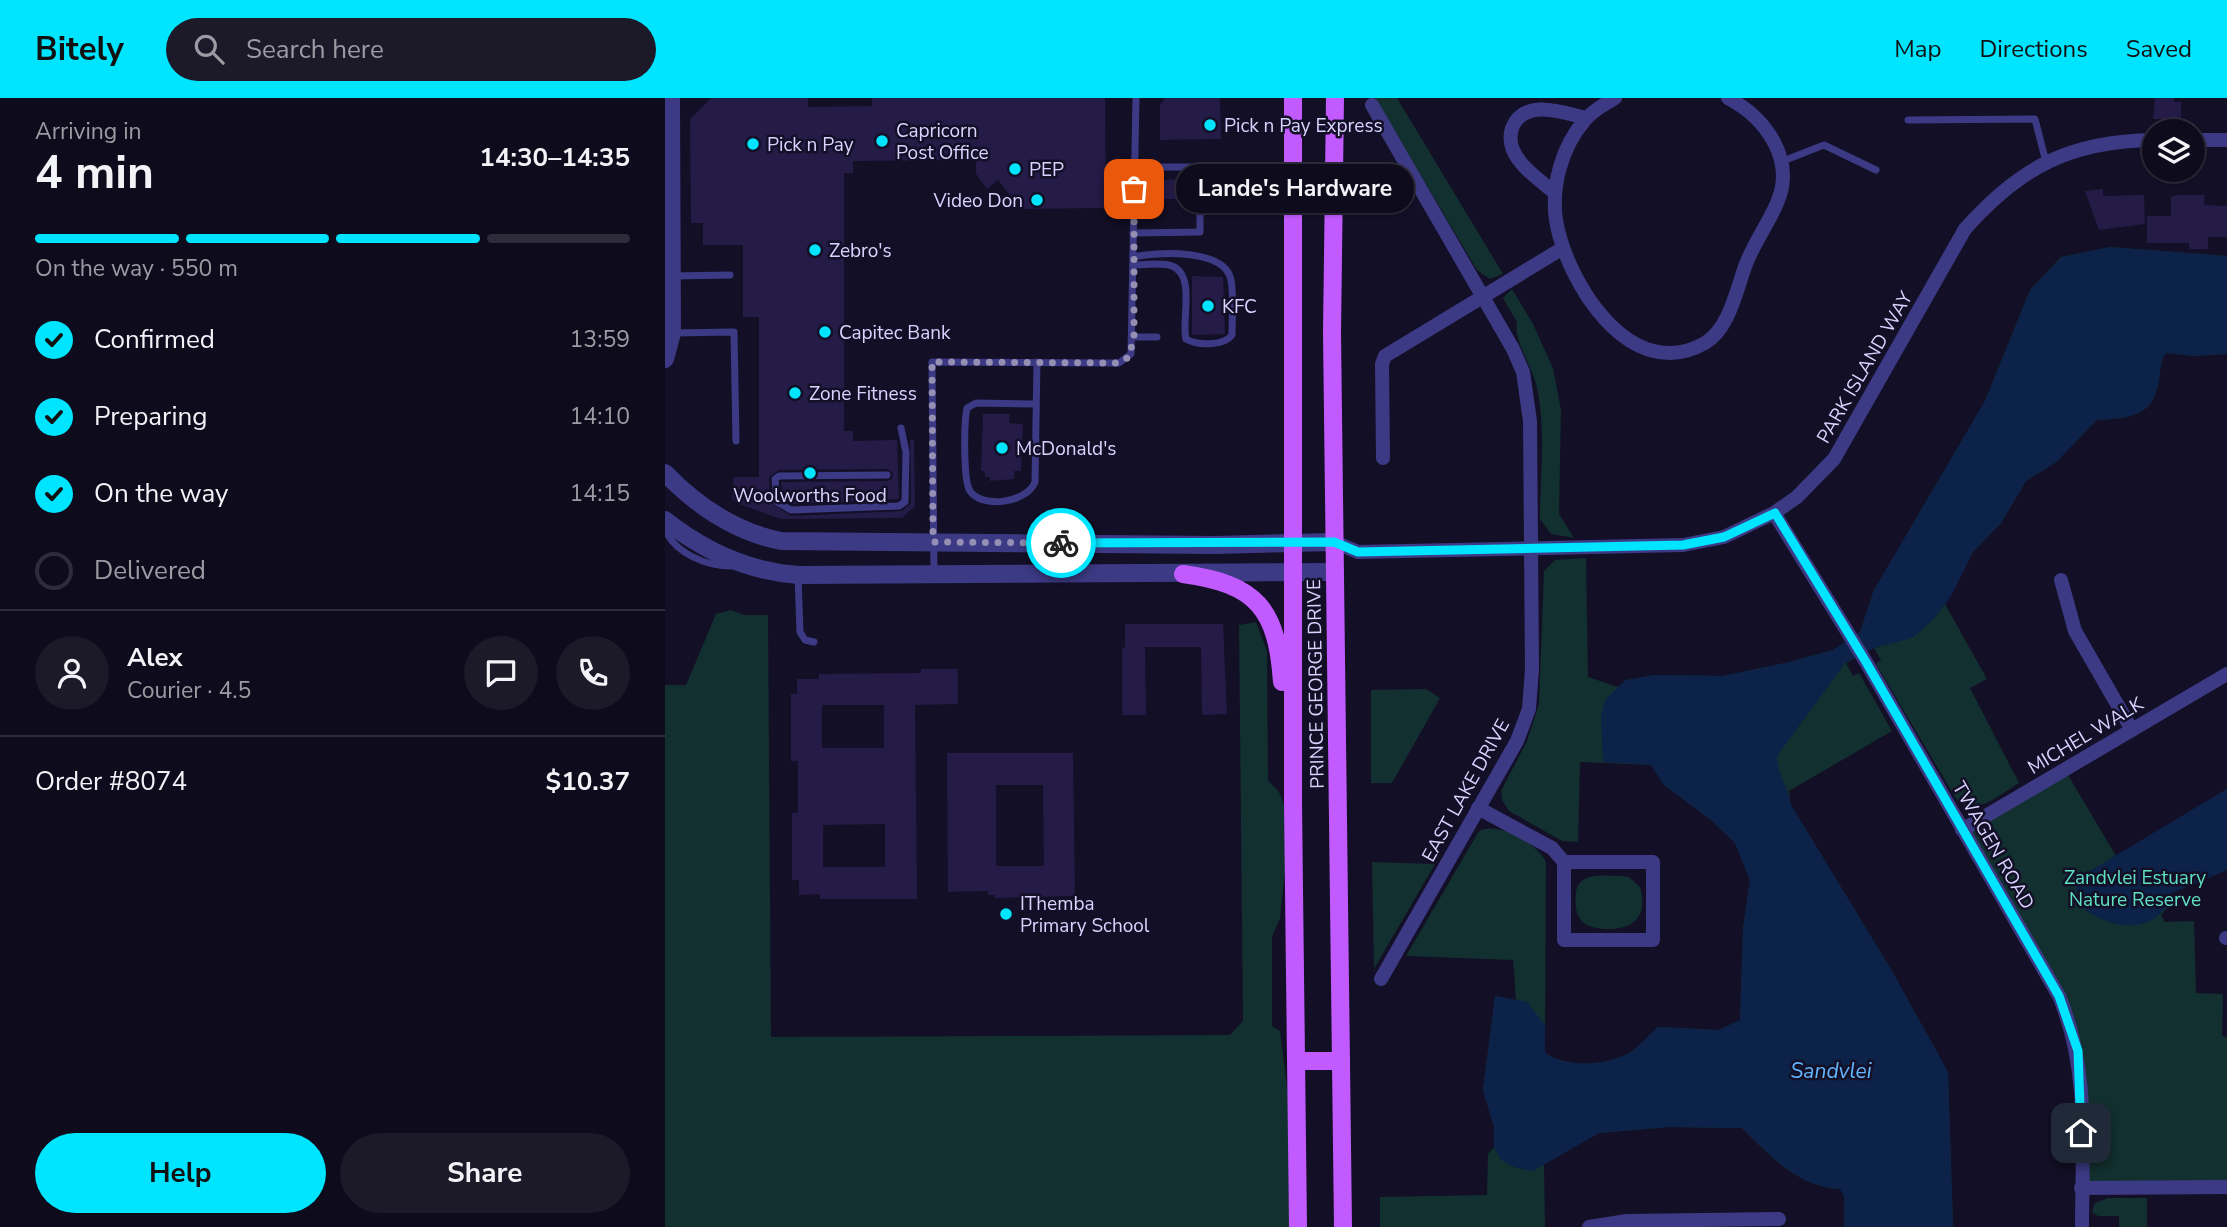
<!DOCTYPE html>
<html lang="en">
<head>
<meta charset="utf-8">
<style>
	body { margin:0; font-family:"Nunito Sans",sans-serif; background:#1c1929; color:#f1f3f6; height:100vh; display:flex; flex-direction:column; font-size:26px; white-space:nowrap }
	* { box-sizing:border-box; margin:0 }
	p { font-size:23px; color:#9b9ba3 }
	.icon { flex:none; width:38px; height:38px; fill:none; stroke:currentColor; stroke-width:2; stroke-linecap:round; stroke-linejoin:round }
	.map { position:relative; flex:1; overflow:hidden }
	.sheet { display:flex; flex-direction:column; background:#0e0b1c; width:665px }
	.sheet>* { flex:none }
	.fabs { position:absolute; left:1477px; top:21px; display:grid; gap:14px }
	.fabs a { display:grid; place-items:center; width:63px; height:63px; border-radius:50%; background:#0e0b1c; box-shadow:0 2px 5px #0004,0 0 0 2px #2e2b3b; font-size:35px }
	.pin { position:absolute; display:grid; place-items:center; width:60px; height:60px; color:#fff; margin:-30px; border-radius:14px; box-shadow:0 4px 10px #0006 }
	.courier { position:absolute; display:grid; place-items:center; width:70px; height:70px; margin:-35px; border:5px solid #00e5ff; border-radius:50%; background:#fff; color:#222; box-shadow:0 2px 9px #0007 }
	.bubble { position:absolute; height:49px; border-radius:24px; background:#0e0b1c; box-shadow:0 2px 5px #0004,0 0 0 2px #2e2b3b; font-size:23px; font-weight:700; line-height:49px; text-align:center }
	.overview em { font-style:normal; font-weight:700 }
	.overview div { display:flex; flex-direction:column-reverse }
	.overview { display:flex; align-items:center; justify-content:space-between; height:119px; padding:0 35px }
	h1 { font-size:46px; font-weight:700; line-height:52px }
	.bar { display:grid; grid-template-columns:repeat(4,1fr); gap:10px 7px; align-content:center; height:84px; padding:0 35px }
	.bar i { height:9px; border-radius:5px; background:#2e2b3b }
	.bar .selected { background:#00e5ff }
	.bar p { grid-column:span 4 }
	.line { display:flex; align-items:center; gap:18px; padding:0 35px; border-top:2px solid #2e2b3b }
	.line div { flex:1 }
	.round { display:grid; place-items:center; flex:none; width:74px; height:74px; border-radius:37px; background:#1c1929 }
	ol { padding:0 35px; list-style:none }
	li { display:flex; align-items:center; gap:21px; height:77px }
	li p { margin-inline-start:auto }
	li .icon { padding:7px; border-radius:50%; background:#00e5ff; color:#111; stroke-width:4 }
	li:last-child { color:#9b9ba3 }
	li i { width:38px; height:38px; border:4px solid #2e2b3b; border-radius:50% }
	.primary-button { display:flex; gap:14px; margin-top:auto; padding:14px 35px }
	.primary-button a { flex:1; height:80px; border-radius:42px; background:#00e5ff; color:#111; font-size:28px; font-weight:700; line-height:80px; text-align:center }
	.primary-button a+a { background:#1c1929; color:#f1f3f6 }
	header { display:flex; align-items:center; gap:42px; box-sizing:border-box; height:98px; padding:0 35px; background:#00e5ff; color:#111 }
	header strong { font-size:33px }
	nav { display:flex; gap:38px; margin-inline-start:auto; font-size:24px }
	.search { width:490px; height:63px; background:#1c1929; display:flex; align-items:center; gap:18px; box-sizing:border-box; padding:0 24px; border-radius:38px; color:#9b9ba3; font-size:26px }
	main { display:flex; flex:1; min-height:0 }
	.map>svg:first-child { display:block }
</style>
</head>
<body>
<header>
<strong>Bitely</strong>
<div class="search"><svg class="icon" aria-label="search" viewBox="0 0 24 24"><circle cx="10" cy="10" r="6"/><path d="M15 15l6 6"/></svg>Search here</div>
<nav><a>Map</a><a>Directions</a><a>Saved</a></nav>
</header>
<main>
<section class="sheet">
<div class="overview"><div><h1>4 min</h1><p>Arriving in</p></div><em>14:30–14:35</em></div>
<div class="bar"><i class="selected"></i><i class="selected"></i><i class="selected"></i><i></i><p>On the way · 550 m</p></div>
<ol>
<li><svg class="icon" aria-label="check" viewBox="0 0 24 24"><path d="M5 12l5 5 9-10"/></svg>Confirmed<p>13:59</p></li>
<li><svg class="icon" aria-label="check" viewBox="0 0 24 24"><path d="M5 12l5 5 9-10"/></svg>Preparing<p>14:10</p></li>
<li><svg class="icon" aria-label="check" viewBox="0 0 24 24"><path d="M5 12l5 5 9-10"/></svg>On the way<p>14:15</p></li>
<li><i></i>Delivered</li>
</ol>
<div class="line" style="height:126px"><a class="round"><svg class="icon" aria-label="person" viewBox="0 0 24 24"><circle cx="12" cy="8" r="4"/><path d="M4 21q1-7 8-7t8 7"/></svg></a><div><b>Alex</b><p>Courier · 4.5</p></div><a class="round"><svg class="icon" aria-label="chat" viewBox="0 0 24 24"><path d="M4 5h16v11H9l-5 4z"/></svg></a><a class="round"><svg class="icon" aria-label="phone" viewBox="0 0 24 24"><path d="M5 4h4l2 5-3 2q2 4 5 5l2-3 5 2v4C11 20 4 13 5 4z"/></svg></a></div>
<div class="line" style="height:91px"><div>Order #8074</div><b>$10.37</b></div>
<div class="primary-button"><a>Help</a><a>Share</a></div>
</section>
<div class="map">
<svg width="1562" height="1129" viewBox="0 0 1562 1129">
	<rect width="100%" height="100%" fill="#130f26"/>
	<g fill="#12302f">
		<polygon points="710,0 732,0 838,176 825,181 812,172"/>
		<path d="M1445 149 1562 158V256L1529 258 1501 255C1495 262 1496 271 1494 281 1489 319 1465 320 1432 322L1391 364 1361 383 1336 425 1308 454 1280 506 1322 581 1305 590 1354 685C1337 695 1312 718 1293 704L1211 566 1216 562 1209 550 1181 565 1188 578 1194 575 1227 633 1124 693 1126 707 1227 873 1283 974 1288 1129H1179V1098L1175 1091C1133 1089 1105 1058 1077 1030L1004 1029 934 1035 879 1066 880 1129H715V1099L822 1097 823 1056 829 1049V1029L818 992 830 898 851 902 848 862 741 858 814 733C834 723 871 744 881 764L880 955C902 970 941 968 964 955 974 949 984 937 993 929L1054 932 1075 922 1078 831 1085 782 1070 745 1046 722 999 687 986 667 915 664 913 744 897 743 844 713 837 702 836 693 862 643 874 606 879 473 890 462 921 460 923 579 953 589 961 582 989 577 1058 578 1120 565 1168 552 1195 534 1209 492 1320 303 1365 192 1396 159Z"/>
		<path d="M847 191 868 226 888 270 896 312 894 416 909 440 886 436 875 421C875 379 881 332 872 290 868 269 848 243 852 224L838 200Z"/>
		<polygon points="66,512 79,517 103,517 106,939 565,937 578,923 574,527 591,524 602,553 603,682 614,694 620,709 620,773 615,820 607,839 607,928 615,933 623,997 624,1129 0,1129 0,587 21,587 51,516"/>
		<polygon points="761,591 775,600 727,685 706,685 706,592"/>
		<polygon points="1400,672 1451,758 1562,691 1562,772 1507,795 1503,809 1496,817 1500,824 1529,823 1531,895 1558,896 1557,938 1562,939 1562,1089 1416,1090 1407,927 1297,732"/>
		<polygon points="707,764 770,766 709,871"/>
		<path d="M956 778 964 779 975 789C983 816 971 831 944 831 919 831 908 822 911 795 913 773 940 778 956 778Z"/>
		<polygon points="1482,1100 1482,1129 1454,1129 1454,1118 1433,1118 1427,1114 1430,1105 1443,1100"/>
	</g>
	<g fill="#0c2248">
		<path d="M1445 149 1562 158V256L1529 258 1501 255C1495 262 1496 271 1494 281 1489 319 1465 320 1432 322L1391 364 1361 383 1336 425 1308 454 1286 498 1269 521 1247 540 1209 550 1180 565 1112 658C1112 676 1123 689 1126 707L1227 873 1283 974 1288 1129H1179V1098L1175 1091C1133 1089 1105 1057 1077 1030L1004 1029 934 1035 868 1073 851 1070 836 1062 829 1049V1029L818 992 830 898 862 904 880 927V955C902 970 941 968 964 955 974 949 984 937 993 929L1054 932 1075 922 1078 831 1085 782 1070 745 1046 722 999 687 986 667 938 664 936 619 940 602 961 582 989 577 1058 578 1120 565 1168 552 1195 534 1209 492 1320 303 1365 192 1397 159Z"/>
		<path d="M1562 691V772L1507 795C1494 837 1451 833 1420 812L1411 791 1413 780Z"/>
	</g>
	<g fill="#241b47" fill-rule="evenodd">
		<polygon points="46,0 143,0 143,9 207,8 207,0 440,0 441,110 356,111 333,82 322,91 311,76 311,62 188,63 188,75 179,75 179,333 188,333 188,343 232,342 234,401 128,406 118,400 116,384 222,383 227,381 228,375 222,371 114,372 104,379 106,405 126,418 237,413 246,405 245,342 249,342 250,408 237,420 116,421 74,406 67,401 69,379 94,379 94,219 78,219 78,147 38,147 38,125 26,125 25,21"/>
		<polygon points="500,0 555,0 556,41 495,42 495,7"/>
		<polygon points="1490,0 1509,0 1509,4 1516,4 1516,21 1488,21"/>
		<polygon points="529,81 534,87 541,82 558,82 558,101 541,101 534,95 529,101 489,101 489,82"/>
		<polygon points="1438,91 1438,98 1479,97 1480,126 1434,132 1420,93"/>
		<polygon points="1512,97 1540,97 1539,107 1562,108 1562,139 1543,139 1543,151 1524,151 1524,145 1482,145 1482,118 1506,118 1506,99"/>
		<polygon points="527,178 558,179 560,236 527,237"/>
		<polygon points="318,316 345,316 344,325 358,326 356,373 349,373 349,381 325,383 325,379 320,379 320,373 316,373"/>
		<polygon points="460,526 558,526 562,616 537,617 536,549 480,549 481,617 457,617 457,549 460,550"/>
		<path d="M256 571H293V606L250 607 252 801H155V796L134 797V782H127V715H133V663H126V596H132V581H154V576L256 575ZM157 607H219V650H157ZM220 726V769H158V727Z"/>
		<path d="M282 655H408L410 798 330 800V797H323V793L283 794ZM331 687H378L379 768H331Z"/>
	</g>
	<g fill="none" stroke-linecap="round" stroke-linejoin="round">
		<g stroke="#3d3a85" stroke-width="7">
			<polyline points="1243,22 1370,21 1381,64"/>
			<polyline points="1118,63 1159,47 1211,72"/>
			<polyline points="469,69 535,69 535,81"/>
			<polyline points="468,135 535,134 535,101"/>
			<path d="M468 167C480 167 497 164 507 168 531 177 516 222 521 241 533 248 559 248 567 237 567 219 569 199 566 182 560 150 491 154 468 159"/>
			<polyline points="7,178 65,177"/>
			<polyline points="7,235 69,234 71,343"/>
			<polyline points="469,239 492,239"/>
			<path d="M371 306 311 305 302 310C299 323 298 383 305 393 317 411 362 405 370 384L372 264"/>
			<polyline points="222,377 114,378 110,381 112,404 126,412 234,408 240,404 241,354 236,330"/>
			<path d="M0 430C8 455 43 469 68 468"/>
			<polyline points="269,476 267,264 454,265 466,256 471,0"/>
			<polyline points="133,478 135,534 140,542 149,544"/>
		</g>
		<g stroke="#3d3a85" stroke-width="14">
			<path d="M950 0C940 6 927 13 920 22 897 48 886 88 891 122 901 183 965 288 1040 245 1065 230 1071 192 1081 166 1089 145 1103 126 1112 105 1131 62 1101 20 1063 0"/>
			<polyline points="707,7 848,251 858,274 865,323 867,571 864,611 852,643 716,881"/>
			<polyline points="1528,42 1562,42"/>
			<path d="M890 95C876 83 855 69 848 52 845 45 845 37 847 30 859 0 897 14 921 20"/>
			<polyline points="718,360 717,266 720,258 898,150"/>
			<path d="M1109 415 1201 564 1394 898C1425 971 1417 1051 1417 1129"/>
			<path d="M669 444 693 454 1018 447 1059 439 1109 415 1132 399 1169 361 1300 131C1355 69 1405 43 1489 42"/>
			<polyline points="1396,482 1410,533 1467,632"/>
			<polyline points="813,710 887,750 899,764 899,842 988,842 988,764 899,764"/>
			<polyline points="1297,732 1562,576"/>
			<polyline points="1561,840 1562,840"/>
			<polyline points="1416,1090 1562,1089"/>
			<polyline points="924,1129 962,1123 1114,1121"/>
		</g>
		<g stroke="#3d3a85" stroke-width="18">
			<polyline points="0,261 7,235 6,0"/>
			<path d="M0 375C32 408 71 434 116 443L550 447 669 444"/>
			<path d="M0 422C39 453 83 473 133 477L670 474"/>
		</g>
		<g stroke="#c25bff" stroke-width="18">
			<polyline points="628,0 628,706 633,1129"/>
			<polyline points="670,0 667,235 678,1129"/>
			<path d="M518 476C592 486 612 511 617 584"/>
			<polyline points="632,963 676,963"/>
		</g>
	</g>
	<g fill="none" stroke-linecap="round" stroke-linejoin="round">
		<polyline stroke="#948fb3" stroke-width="7" stroke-dasharray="0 12.6" points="396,445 268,444 267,264 454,265 464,259 469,239 469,91"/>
		<polyline stroke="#00e5ff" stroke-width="9" points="396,445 669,444 693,454 1018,447 1059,439 1110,415 1201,564 1394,898 1413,953 1416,1035"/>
	</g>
	<g fill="#00e5ff" stroke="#130f26" stroke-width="2.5">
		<circle cx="545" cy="27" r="7"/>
		<circle cx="217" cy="43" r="7"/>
		<circle cx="88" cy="46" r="7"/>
		<circle cx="350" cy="71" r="7"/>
		<circle cx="372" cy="102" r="7"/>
		<circle cx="150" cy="152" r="7"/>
		<circle cx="543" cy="208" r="7"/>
		<circle cx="160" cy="234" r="7"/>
		<circle cx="130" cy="295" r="7"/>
		<circle cx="337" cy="350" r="7"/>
		<circle cx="145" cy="375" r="7"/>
		<circle cx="341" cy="816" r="7"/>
	</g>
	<g text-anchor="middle" stroke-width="5" stroke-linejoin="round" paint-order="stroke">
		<g font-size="19" fill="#d9d4ff" stroke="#130f26" text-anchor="start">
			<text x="559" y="34">Pick n Pay Express</text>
			<text x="231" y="39">Capricorn<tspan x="231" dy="22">Post Office</tspan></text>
			<text x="102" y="53">Pick n Pay</text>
			<text x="364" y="78">PEP</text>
			<text x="358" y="109" text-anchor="end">Video Don</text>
			<text x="164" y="159">Zebro's</text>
			<text x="557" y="215">KFC</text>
			<text x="174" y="241">Capitec Bank</text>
			<text x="144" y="302">Zone Fitness</text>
			<text x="351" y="357">McDonald's</text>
			<text x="145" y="404" text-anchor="middle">Woolworths Food</text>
			<text x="355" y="812">IThemba<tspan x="355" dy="22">Primary School</tspan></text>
		</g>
		<g font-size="19" fill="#d9d4ff" stroke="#130f26">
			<text transform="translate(1199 269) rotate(-60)" y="7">PARK ISLAND WAY</text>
			<text transform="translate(650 586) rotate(-91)" y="7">PRINCE GEORGE DRIVE</text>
			<text transform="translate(1420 637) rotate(-31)" y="7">MICHEL WALK</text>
			<text transform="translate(800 692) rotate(-61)" y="7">EAST LAKE DRIVE</text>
			<text transform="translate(1329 747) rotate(60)" y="7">TWAGEN ROAD</text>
		</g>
		<g font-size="19" fill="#5fe0c0" stroke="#130f26">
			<text x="1470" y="786">Zandvlei Estuary<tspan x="1470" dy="22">Nature Reserve</tspan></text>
		</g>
		<g font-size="21" font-style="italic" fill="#62b6ff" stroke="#130f26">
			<text x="1166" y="980">Sandvlei</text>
		</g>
	</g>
</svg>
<div class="fabs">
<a><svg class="icon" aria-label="layers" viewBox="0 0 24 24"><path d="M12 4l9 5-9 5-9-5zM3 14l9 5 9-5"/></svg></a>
</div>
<div class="pin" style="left:469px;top:91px;background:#ea580c"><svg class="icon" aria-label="bag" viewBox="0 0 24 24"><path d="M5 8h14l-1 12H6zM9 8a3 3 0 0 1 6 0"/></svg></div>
<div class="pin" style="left:1416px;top:1035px;background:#1f2937"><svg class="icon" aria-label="home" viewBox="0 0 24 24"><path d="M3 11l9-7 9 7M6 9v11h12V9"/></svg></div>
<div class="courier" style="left:396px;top:445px"><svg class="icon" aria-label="bike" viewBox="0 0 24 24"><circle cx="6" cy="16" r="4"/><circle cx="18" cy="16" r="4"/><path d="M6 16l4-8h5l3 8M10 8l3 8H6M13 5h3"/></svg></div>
<div class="bubble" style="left:511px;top:66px;width:238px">Lande's Hardware</div>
</div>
</main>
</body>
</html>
